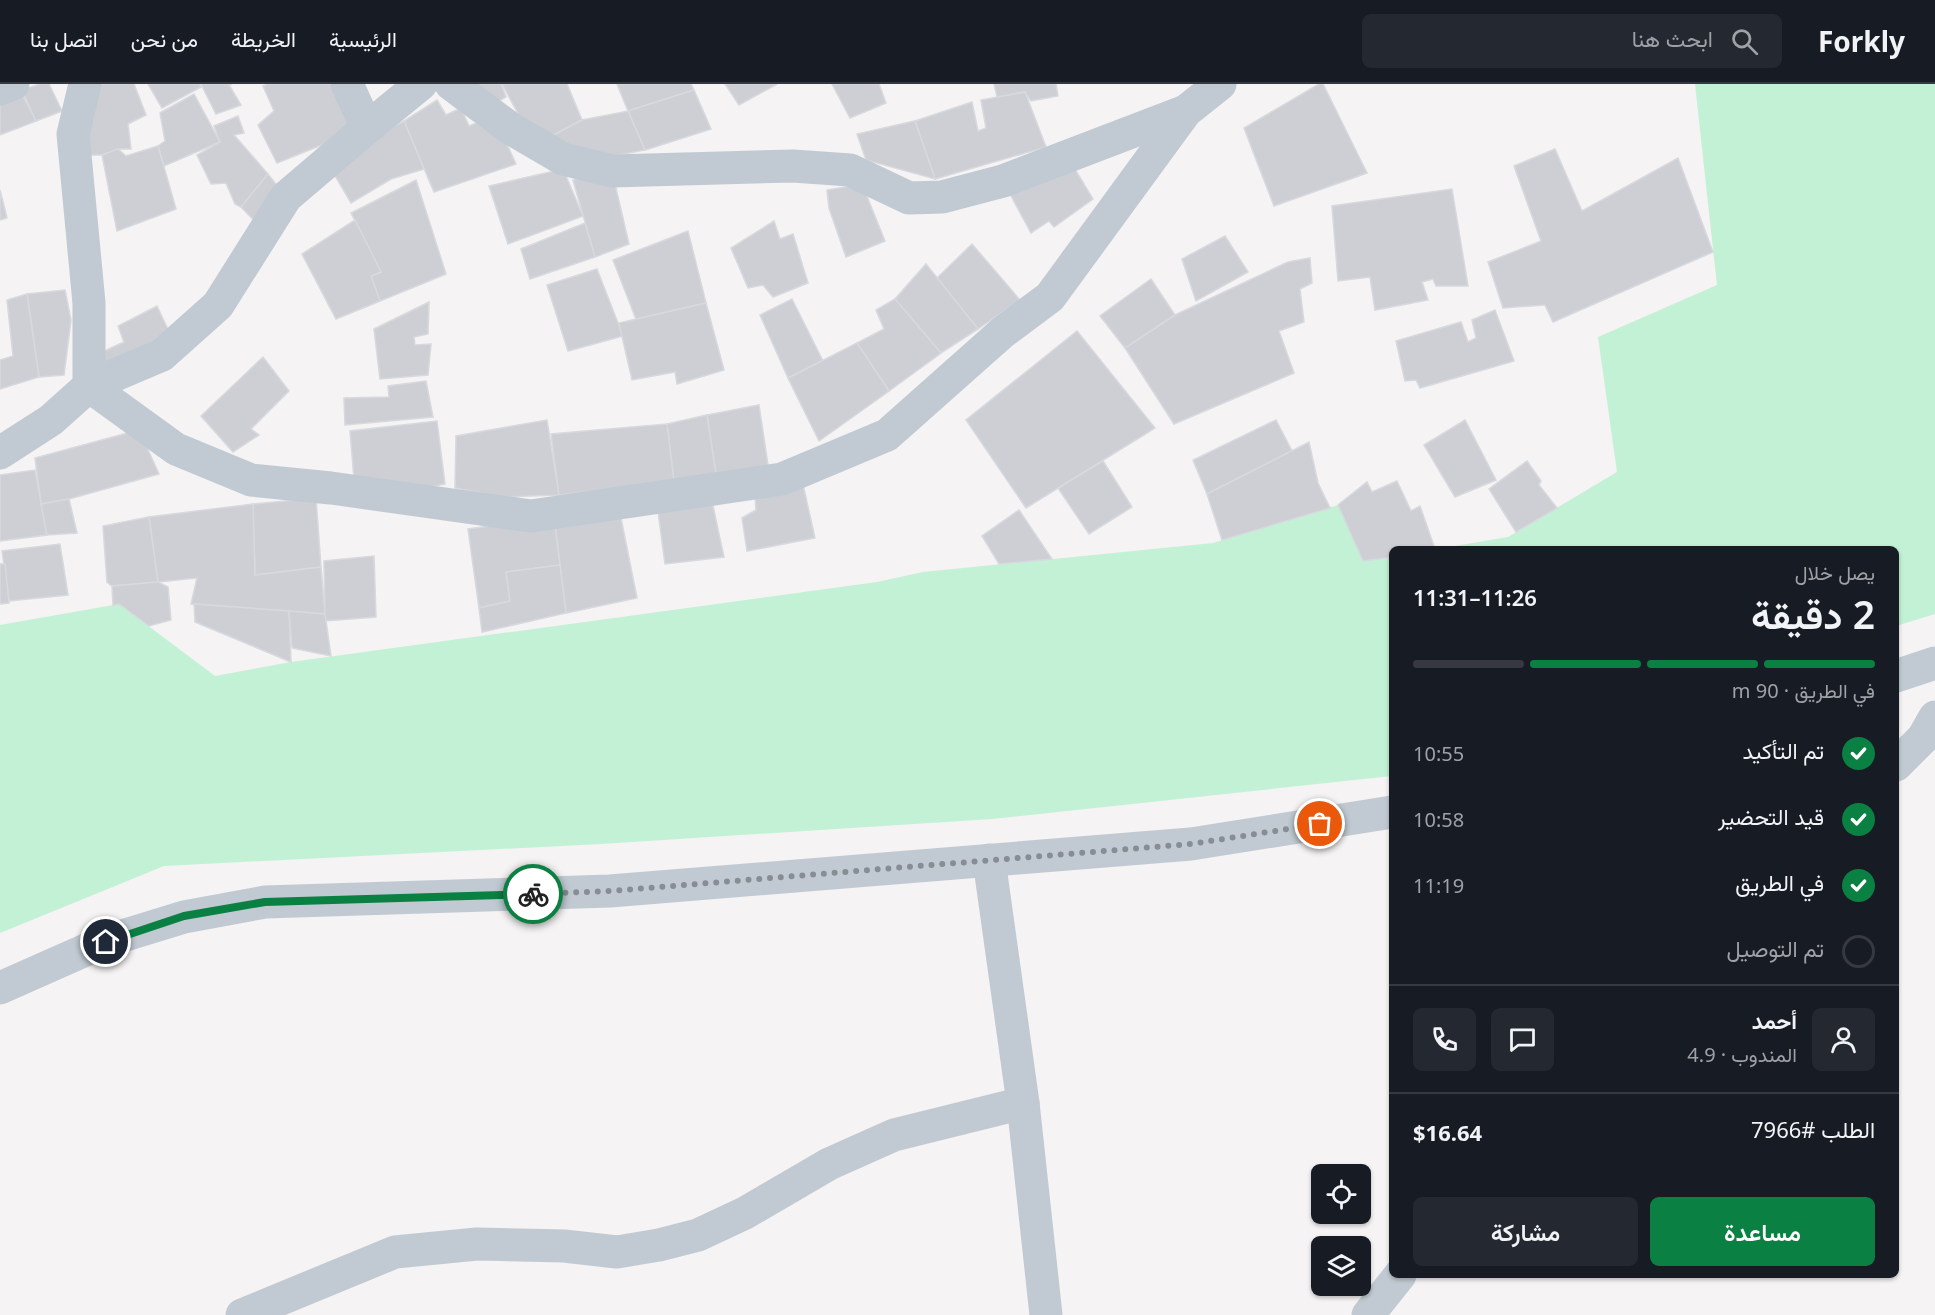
<!DOCTYPE html>
<html lang="ar">
<head>
<meta charset="utf-8">
<style>
	body { margin:0; font-family:"Noto Sans",Vazirmatn,sans-serif; background:#242831; color:#f1f3f6; direction:rtl; height:100vh; display:flex; flex-direction:column; font-size:22px; white-space:nowrap }
	* { box-sizing:border-box; margin:0 }
	p { font-size:20px; color:#9ea1a6 }
	.icon { flex:none; width:33px; height:33px; fill:none; stroke:currentColor; stroke-width:2; stroke-linecap:round; stroke-linejoin:round }
	.map { position:relative; flex:1; overflow:hidden; direction:ltr }
	.drawer { position:absolute; left:1389px; top:462px; width:510px; height:732px; display:flex; flex-direction:column; background:#171b24; border-radius:9px; box-shadow:0 2px 4px #0004; direction:rtl }
	.drawer>* { flex:none }
	.controls { position:absolute; left:1311px; top:1080px; display:grid; gap:12px }
	.controls a { display:grid; place-items:center; width:60px; height:60px; border-radius:9px; background:#171b24; box-shadow:0 2px 4px #0004; font-size:30px }
	.pin { position:absolute; display:grid; place-items:center; width:51px; height:51px; color:#fff; margin:-26px; border:3px solid #fff; border-radius:50%; box-shadow:0 2px 6px #0007 }
	.courier { position:absolute; display:grid; place-items:center; width:60px; height:60px; margin:-30px; border:4px solid #0b8043; border-radius:50%; background:#fff; color:#222; box-shadow:0 2px 8px #0007 }
	.summary em { font-style:normal; font-weight:600 }
	.summary div { display:flex; flex-direction:column-reverse }
	.summary { display:flex; align-items:center; justify-content:space-between; height:102px; padding:0 24px }
	h1 { font-size:39px; font-weight:600; line-height:45px }
	.bar { display:grid; grid-template-columns:repeat(4,1fr); gap:9px 6px; align-content:center; height:72px; padding:0 24px }
	.bar i { height:8px; border-radius:4px; background:#363941 }
	.bar .on { background:#0b8043 }
	.bar p { grid-column:span 4 }
	.line { display:flex; align-items:center; gap:15px; padding:0 24px; border-top:2px solid #363941 }
	.line div { flex:1 }
	.round { display:grid; place-items:center; flex:none; width:63px; height:63px; border-radius:9px; background:#242831 }
	ol { padding:0 24px; list-style:none }
	li { display:flex; align-items:center; gap:18px; height:66px }
	li p { margin-inline-start:auto }
	li .icon { padding:6px; border-radius:50%; background:#0b8043; color:#fff; stroke-width:4 }
	li:last-child { color:#9ea1a6 }
	li i { width:33px; height:33px; border:3px solid #363941; border-radius:50% }
	.action { display:flex; gap:12px; margin-top:auto; padding:12px 24px }
	.action a { flex:1; height:69px; border-radius:9px; background:#0b8043; color:#fff; font-size:24px; font-weight:600; line-height:69px; text-align:center }
	.action a+a { background:#242831; color:#f1f3f6 }
	header { display:flex; align-items:center; gap:36px; box-sizing:border-box; height:84px; padding:0 30px; background:#171b24; border-bottom:2px solid #363941 }
	header strong { font-size:28px }
	nav { display:flex; gap:33px; margin-inline-start:auto; font-size:21px }
	.search { width:420px; height:54px; background:#242831; display:flex; align-items:center; gap:15px; box-sizing:border-box; padding:0 21px; border-radius:9px; color:#9ea1a6; font-size:22px }
	.map>svg:first-child { display:block }
</style>
</head>
<body>
<header>
<strong>Forkly</strong>
<div class="search"><svg class="icon" aria-label="search" viewBox="0 0 24 24"><circle cx="10" cy="10" r="6"/><path d="M15 15l6 6"/></svg>ابحث هنا</div>
<nav><a>الرئيسية</a><a>الخريطة</a><a>من نحن</a><a>اتصل بنا</a></nav>
</header>
<div class="map">
<svg width="1935" height="1231" viewBox="0 0 1935 1231">
	<rect width="100%" height="100%" fill="#f5f3f3"/>
	<g fill="#c3f1d5">
		<polygon points="1695,0 1935,0 1935,530 1896,542 1896,465 1437,465 1508,453 1617,388 1598,253 1717,201"/>
		<polygon points="1338,421 1363,477 1392,473 1392,692 992,735 601,760 164,782 0,849 0,541 119,520 215,592 291,578 877,498 923,488 1213,459"/>
	</g>
	<g fill="#cdcfd5" stroke="#d7d9de" stroke-width="1.5">
		<polygon points="17,0 36,37 0,51 0,5"/>
		<polygon points="40,0 49,0 62,27 36,37 22,6"/>
		<polygon points="85,0 134,0 146,31 128,40 131,65 118,65 102,71 82,71"/>
		<polygon points="148,0 199,0 201,3 162,24"/>
		<polygon points="201,0 232,0 229,1 241,21 216,30"/>
		<polygon points="268,0 331,0 354,48 277,79 258,41 274,27 263,2"/>
		<polygon points="477,0 501,0 506,13 492,21"/>
		<polygon points="502,0 567,0 582,36 544,56 528,48"/>
		<polygon points="617,0 691,0 694,6 628,27"/>
		<polygon points="725,0 777,0 739,21"/>
		<polygon points="832,0 879,0 886,19 850,34"/>
		<polygon points="994,0 1056,0 1058,12 1031,17 1025,8 997,13"/>
		<polygon points="1319,0 1323,0 1367,89 1274,122 1244,44"/>
		<polygon points="694,6 711,45 645,66 628,27"/>
		<polygon points="1025,8 1046,63 935,95 915,37 972,18 978,47 986,44 981,16"/>
		<polygon points="194,10 220,58 164,82 158,62 165,57 160,29"/>
		<polygon points="437,16 446,31 461,24 469,42 494,32 516,80 434,108 404,37"/>
		<polygon points="628,27 645,66 602,74 544,56 582,36"/>
		<polygon points="238,32 244,49 234,51 268,90 241,123 235,120 226,99 211,100 197,71 220,58 214,42"/>
		<polygon points="404,37 424,85 391,95 351,119 327,78"/>
		<polygon points="915,37 935,95 866,76 857,50"/>
		<polygon points="158,62 176,125 117,147 102,71 118,65 126,72"/>
		<polygon points="1555,65 1582,127 1678,74 1713,168 1553,238 1545,221 1503,224 1488,178 1541,157 1514,82"/>
		<polygon points="1067,72 1093,115 1054,143 1049,137 1031,149 1003,97"/>
		<polygon points="563,85 583,132 508,160 489,102"/>
		<polygon points="612,87 629,160 595,173 573,96"/>
		<polygon points="268,90 286,113 261,144 241,123"/>
		<polygon points="416,96 446,190 380,217 371,192 381,188 351,129"/>
		<polygon points="862,100 885,157 846,173 829,124 827,106"/>
		<polygon points="1452,105 1468,202 1436,202 1433,195 1422,198 1428,216 1375,226 1370,193 1338,197 1332,122"/>
		<polygon points="0,106 7,134 0,136"/>
		<polygon points="355,136 381,188 371,192 380,217 336,235 302,170"/>
		<polygon points="774,137 780,155 793,150 808,199 773,213 763,201 748,204 731,164"/>
		<polygon points="585,139 595,173 530,195 521,165"/>
		<polygon points="688,147 706,219 636,235 613,176"/>
		<polygon points="1225,152 1248,188 1196,217 1182,175"/>
		<polygon points="972,160 1020,216 978,245 937,194"/>
		<polygon points="1310,174 1312,199 1300,205 1304,238 1279,247 1294,289 1174,340 1125,264 1175,231 1288,178"/>
		<polygon points="926,180 978,245 941,269 895,215"/>
		<polygon points="597,185 623,252 568,267 547,201"/>
		<polygon points="1151,195 1175,231 1125,264 1100,232"/>
		<polygon points="65,206 71,236 64,291 39,293 27,210"/>
		<polygon points="27,210 39,293 0,305 0,276 13,272 7,216"/>
		<polygon points="792,215 823,277 788,294 760,231"/>
		<polygon points="895,215 941,269 889,307 857,259 884,245 876,226"/>
		<polygon points="429,218 428,250 414,253 415,261 431,260 428,291 380,295 374,245"/>
		<polygon points="706,219 724,286 677,300 675,288 632,296 619,239"/>
		<polygon points="157,222 175,260 102,291 98,270 124,258 118,242"/>
		<polygon points="1495,226 1514,277 1420,304 1416,296 1405,297 1396,257 1461,238 1468,258 1476,254 1472,236"/>
		<polygon points="1077,247 1155,344 1026,424 966,336"/>
		<polygon points="857,259 889,307 819,357 788,294"/>
		<polygon points="263,273 289,307 251,345 259,351 233,368 201,332"/>
		<polygon points="426,297 433,333 345,341 344,314 389,313 388,302"/>
		<polygon points="759,321 768,381 716,390 707,331"/>
		<polygon points="707,331 716,390 674,398 667,340"/>
		<polygon points="547,336 559,411 502,413 455,404 456,352"/>
		<polygon points="1276,336 1292,367 1207,410 1193,376"/>
		<polygon points="1465,336 1496,396 1455,413 1424,361"/>
		<polygon points="437,337 445,400 416,406 354,395 350,347"/>
		<polygon points="667,340 674,398 559,411 551,350"/>
		<polygon points="139,346 159,390 69,415 41,420 35,374"/>
		<polygon points="1309,358 1318,399 1330,424 1222,456 1207,410"/>
		<polygon points="1103,377 1132,423 1089,450 1058,404"/>
		<polygon points="1527,377 1541,397 1539,401 1557,424 1516,448 1489,405"/>
		<polygon points="35,386 47,451 0,457 0,391"/>
		<polygon points="802,396 815,454 747,467 742,434 756,426 754,399"/>
		<polygon points="1397,397 1411,427 1420,422 1435,465 1392,465 1392,473 1363,477 1338,421 1367,398 1372,408"/>
		<polygon points="710,408 724,473 665,480 657,420"/>
		<polygon points="316,414 321,483 255,491 253,420"/>
		<polygon points="69,415 77,449 47,451 41,420"/>
		<polygon points="253,420 255,491 321,483 325,530 191,520 197,494 158,498 149,433"/>
		<polygon points="619,424 637,514 566,529 554,433"/>
		<polygon points="1019,426 1052,475 999,480 982,452"/>
		<polygon points="149,433 158,498 112,502 107,498 103,442"/>
		<polygon points="554,433 560,481 506,488 510,517 479,524 468,445"/>
		<polygon points="60,460 68,511 9,517 2,467"/>
		<polygon points="374,472 376,533 325,537 324,477"/>
		<polygon points="0,480 5,480 9,519 0,520"/>
		<polygon points="560,481 566,529 482,548 479,524 510,517 506,488"/>
		<polygon points="158,498 168,503 171,536 149,542 119,520 113,521 112,502"/>
		<polygon points="194,520 289,527 291,578 195,538"/>
		<polygon points="289,527 325,530 331,572 292,564"/>
	</g>
	<g fill="none" stroke-linecap="round" stroke-linejoin="round">
		<g stroke="#c1cad2" stroke-width="33">
			<polyline points="347,0 367,44 421,0"/>
			<polyline points="451,0 510,44 563,75 612,87 793,82 850,86 909,114 942,113 1003,97 1186,27"/>
			<polyline points="0,5 13,0"/>
			<polyline points="89,302 176,365 251,396 331,404 531,432 782,395 887,351 1003,248 1050,213 1186,27 1220,0"/>
			<polyline points="89,302 162,271 218,221 286,113 367,44"/>
			<polyline points="0,369 51,336 89,302 89,219 73,50 85,0"/>
			<polyline points="1896,592 1935,579"/>
			<polyline points="1896,681 1923,654 1935,633"/>
			<polyline points="989,776 1023,1019 1046,1231"/>
			<polyline points="0,904 106,857 184,833 265,818 610,807 1191,760 1392,728"/>
			<polyline points="242,1231 395,1168 477,1160 564,1162 617,1168 659,1161 698,1151 745,1129 829,1080 894,1051 1023,1019"/>
			<polyline points="1368,1231 1400,1191"/>
		</g>
	</g>
	<g fill="none" stroke-linecap="round" stroke-linejoin="round">
		<polyline stroke="#868d94" stroke-width="6" stroke-dasharray="0 10.8" points="533,810 610,807 1191,760 1320,740"/>
		<polyline stroke="#0b8043" stroke-width="8" points="106,858 184,832 265,818 533,810"/>
	</g>
</svg>
<div class="controls">
<a><svg class="icon" aria-label="locate" viewBox="0 0 24 24"><circle cx="12" cy="12" r="6"/><path d="M12 2v4M12 18v4M2 12h4M18 12h4"/></svg></a>
<a><svg class="icon" aria-label="layers" viewBox="0 0 24 24"><path d="M12 4l9 5-9 5-9-5zM3 14l9 5 9-5"/></svg></a>
</div>
<div class="pin" style="left:1320px;top:740px;background:#ea580c"><svg class="icon" aria-label="bag" viewBox="0 0 24 24"><path d="M5 8h14l-1 12H6zM9 8a3 3 0 0 1 6 0"/></svg></div>
<div class="pin" style="left:106px;top:858px;background:#1f2937"><svg class="icon" aria-label="home" viewBox="0 0 24 24"><path d="M3 11l9-7 9 7M6 9v11h12V9"/></svg></div>
<div class="courier" style="left:533px;top:810px"><svg class="icon" aria-label="bike" viewBox="0 0 24 24"><circle cx="6" cy="16" r="4"/><circle cx="18" cy="16" r="4"/><path d="M6 16l4-8h5l3 8M10 8l3 8H6M13 5h3"/></svg></div>
<section class="drawer">
<div class="summary"><div><h1>2 دقيقة</h1><p>يصل خلال</p></div><em>11:26–11:31</em></div>
<div class="bar"><i class="on"></i><i class="on"></i><i class="on"></i><i></i><p>في الطريق · 90 m</p></div>
<ol>
<li><svg class="icon" aria-label="check" viewBox="0 0 24 24"><path d="M5 12l5 5 9-10"/></svg>تم التأكيد<p>10:55</p></li>
<li><svg class="icon" aria-label="check" viewBox="0 0 24 24"><path d="M5 12l5 5 9-10"/></svg>قيد التحضير<p>10:58</p></li>
<li><svg class="icon" aria-label="check" viewBox="0 0 24 24"><path d="M5 12l5 5 9-10"/></svg>في الطريق<p>11:19</p></li>
<li><i></i>تم التوصيل</li>
</ol>
<div class="line" style="height:108px"><a class="round"><svg class="icon" aria-label="person" viewBox="0 0 24 24"><circle cx="12" cy="8" r="4"/><path d="M4 21q1-7 8-7t8 7"/></svg></a><div><b>أحمد</b><p>المندوب · 4.9</p></div><a class="round"><svg class="icon" aria-label="chat" viewBox="0 0 24 24"><path d="M4 5h16v11H9l-5 4z"/></svg></a><a class="round"><svg class="icon" aria-label="phone" viewBox="0 0 24 24"><path d="M5 4h4l2 5-3 2q2 4 5 5l2-3 5 2v4C11 20 4 13 5 4z"/></svg></a></div>
<div class="line" style="height:78px"><div>الطلب #7966</div><b>$16.64</b></div>
<div class="action"><a>مساعدة</a><a>مشاركة</a></div>
</section>
</div>
</body>
</html>
